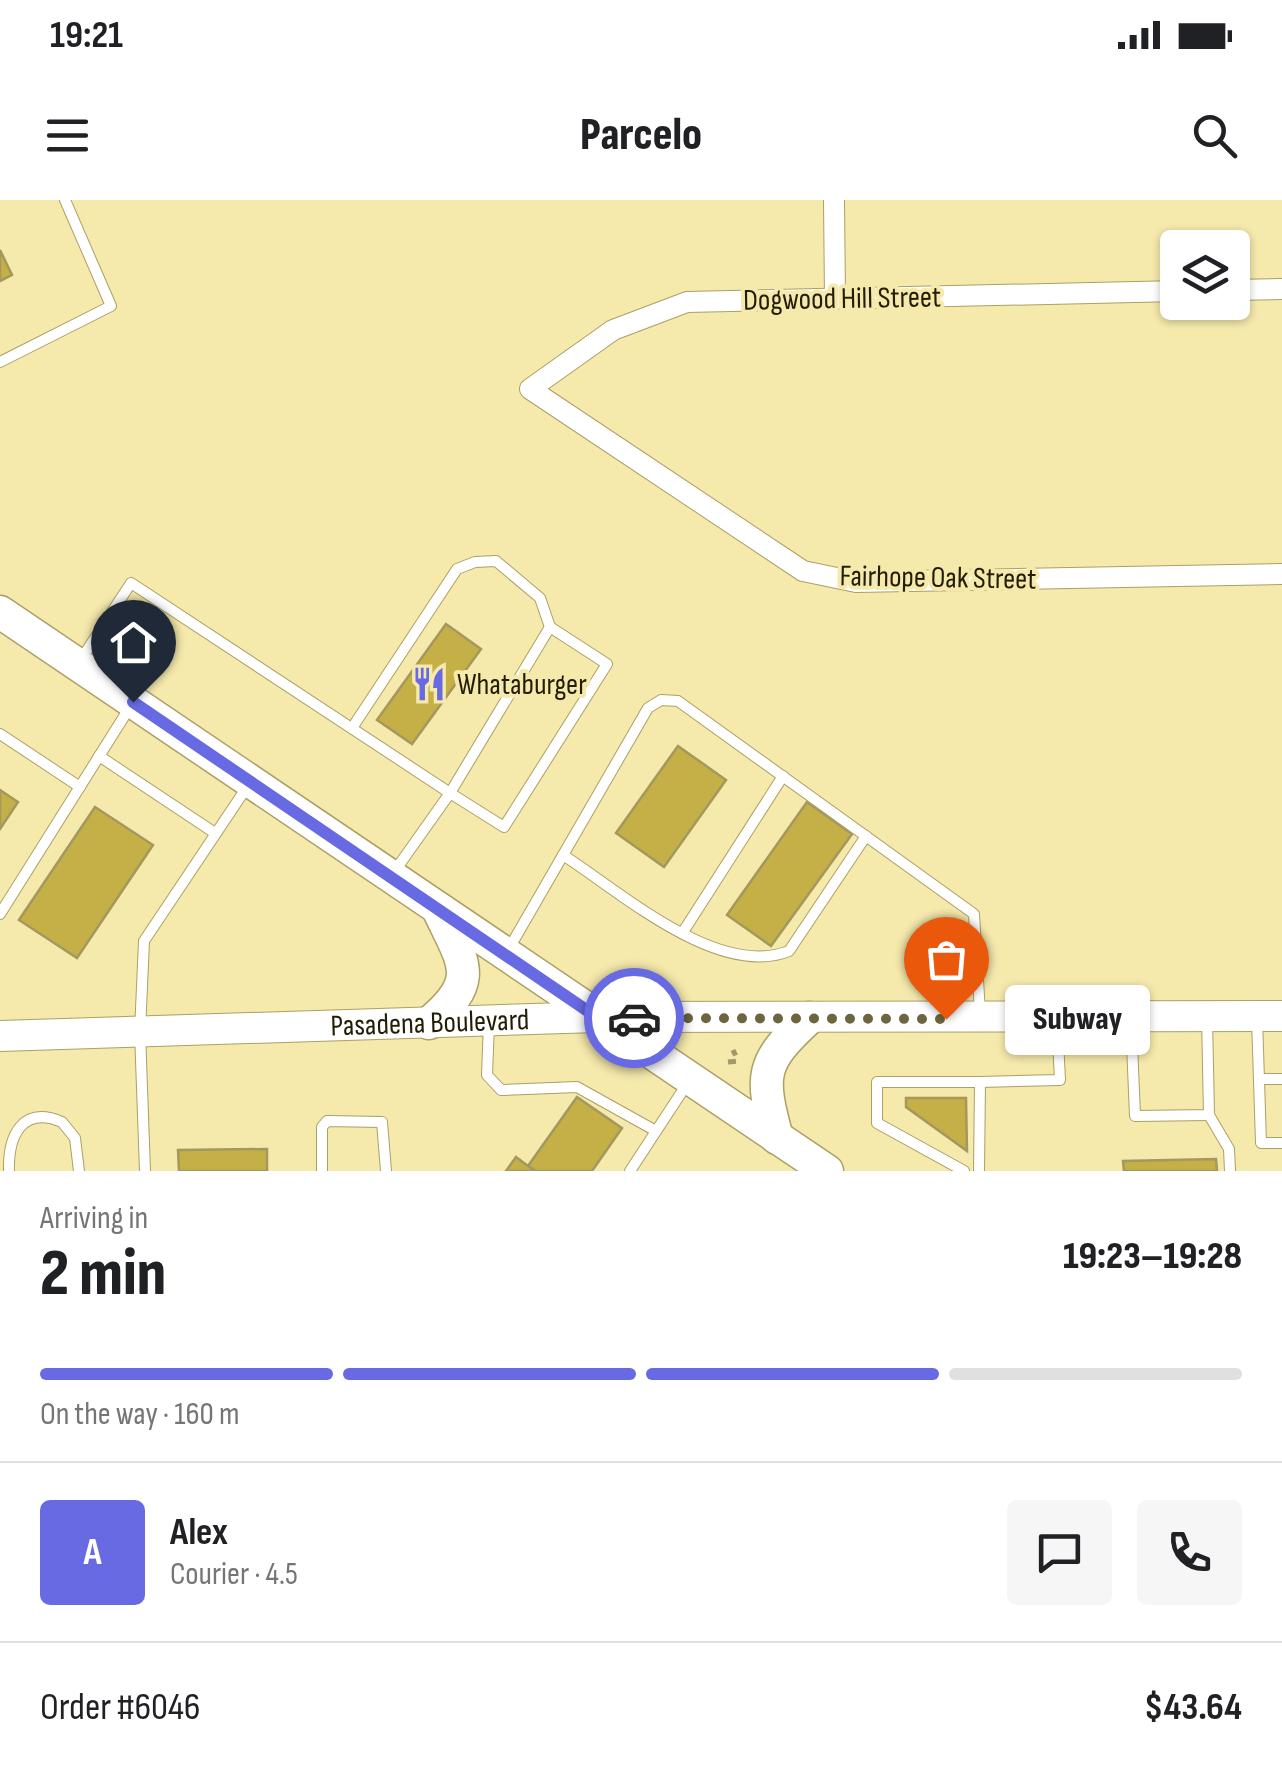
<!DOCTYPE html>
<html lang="en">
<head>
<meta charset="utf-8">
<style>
	body { margin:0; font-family:"Sofia Sans Condensed",sans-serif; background:#f6f6f6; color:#202124; height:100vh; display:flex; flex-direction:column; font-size:38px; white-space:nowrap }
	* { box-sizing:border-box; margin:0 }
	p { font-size:32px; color:#757577 }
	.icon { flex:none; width:55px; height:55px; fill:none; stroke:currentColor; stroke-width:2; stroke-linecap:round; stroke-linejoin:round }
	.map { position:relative; height:971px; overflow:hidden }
	.drawer { display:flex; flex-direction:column; background:#fff; flex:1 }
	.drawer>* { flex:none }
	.controls { position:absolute; left:1160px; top:30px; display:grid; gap:20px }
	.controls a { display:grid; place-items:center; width:90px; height:90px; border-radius:10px; background:#fff; box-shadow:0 2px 8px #0004; font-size:50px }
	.pin { position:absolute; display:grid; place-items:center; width:85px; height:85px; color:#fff; margin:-102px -42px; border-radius:50% 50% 50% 0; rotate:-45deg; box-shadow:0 0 10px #0007 }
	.pin .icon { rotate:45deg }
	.courier { position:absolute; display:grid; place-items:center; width:100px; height:100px; margin:-50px; border:8px solid #686ae3; border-radius:50%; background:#fff; color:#222; box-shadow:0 2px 12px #0007 }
	.bubble { position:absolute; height:70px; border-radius:10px; background:#fff; box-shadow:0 2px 8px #0004; font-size:32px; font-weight:800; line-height:70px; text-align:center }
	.headline em { font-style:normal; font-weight:800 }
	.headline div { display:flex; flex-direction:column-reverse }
	.headline { display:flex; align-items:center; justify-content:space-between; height:170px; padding:0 40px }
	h1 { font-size:65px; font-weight:800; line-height:75px }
	.bar { display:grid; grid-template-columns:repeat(4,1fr); gap:15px 10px; align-content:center; height:120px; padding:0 40px }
	.bar i { height:12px; border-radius:8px; background:#e0e0e0 }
	.bar .active { background:#686ae3 }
	.bar p { grid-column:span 4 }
	.line { display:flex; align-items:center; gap:25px; padding:0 40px; border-top:2px solid #e0e0e0 }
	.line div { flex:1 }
	.round { display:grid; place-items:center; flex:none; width:105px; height:105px; border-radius:10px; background:#f6f6f6 }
	.status { display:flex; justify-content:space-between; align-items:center; height:70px; padding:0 50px; background:#fff; direction:ltr }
	.status svg { height:28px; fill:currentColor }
	header { display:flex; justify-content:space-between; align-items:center; height:130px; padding:0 40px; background:#fff; font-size:45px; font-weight:800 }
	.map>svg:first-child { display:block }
</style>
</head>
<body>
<div class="status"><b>19:21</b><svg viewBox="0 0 49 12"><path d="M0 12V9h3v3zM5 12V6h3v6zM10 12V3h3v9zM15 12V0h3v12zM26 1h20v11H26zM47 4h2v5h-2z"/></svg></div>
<header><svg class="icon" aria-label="menu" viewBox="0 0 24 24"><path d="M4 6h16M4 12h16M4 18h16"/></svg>Parcelo<svg class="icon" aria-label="search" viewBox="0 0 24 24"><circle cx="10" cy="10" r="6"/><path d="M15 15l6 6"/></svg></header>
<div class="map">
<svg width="1282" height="971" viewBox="0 0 1282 971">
	<rect width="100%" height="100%" fill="#f5e9ac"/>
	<g fill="#c4b046" stroke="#a3985e" stroke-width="2.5">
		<polygon points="0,50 12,75 0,81"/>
		<polygon points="446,424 481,449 412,544 377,520"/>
		<polygon points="678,546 726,580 664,667 616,633"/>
		<polygon points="0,590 18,602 0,629"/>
		<polygon points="807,602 852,634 771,746 727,715"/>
		<polygon points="95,607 153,645 77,758 19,720"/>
		<polygon points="577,897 622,928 592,971 536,971 528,966"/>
		<polygon points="906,898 966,898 967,951 906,907"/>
		<polygon points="267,949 267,971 179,971 178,950"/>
		<polygon points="516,957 528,966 536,971 506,971"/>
		<polygon points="1216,959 1217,971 1124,971 1123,961"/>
	</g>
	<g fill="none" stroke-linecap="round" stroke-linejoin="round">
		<g stroke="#aba065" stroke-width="12">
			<g id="lane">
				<polyline points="0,162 111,106 65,0"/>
				<polygon points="550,427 607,464 504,627 450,593"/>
				<polyline points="80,461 131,383 450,593 394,672"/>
				<polyline points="352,528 457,369 475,362 496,361 540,398 550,427"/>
				<polyline points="0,534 80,587"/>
				<polyline points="99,556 215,633"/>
				<path d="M563 655C622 693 718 779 789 751L866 636"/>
				<polyline points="0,714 130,507"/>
				<polyline points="683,732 783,576"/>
				<polyline points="507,752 648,508 661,500 678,501 974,714 980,813"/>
				<polyline points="1257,818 1261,943 1282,943"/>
				<polyline points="1131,820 1135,916 1209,915 1207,817"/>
				<polyline points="489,823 487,875 501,890 577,887 656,931"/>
				<polyline points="1259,879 1282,879"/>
				<polyline points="1209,915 1229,949 1230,971"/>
				<path d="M9 971C8 936 22 905 62 922L75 938 79 971"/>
				<polyline points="145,971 140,832 144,741 249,584"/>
				<polyline points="322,971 322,927 327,921 382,922 386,971"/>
				<polyline points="630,971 687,884"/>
				<polyline points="964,971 877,923 877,882 980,882"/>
				<polyline points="979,971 980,882 1060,880 1057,821"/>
			</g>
		</g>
		<g stroke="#aba065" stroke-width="22">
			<g id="street">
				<polyline points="834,0 835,99"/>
				<polyline points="1232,90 1282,89"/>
				<polyline points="1178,91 687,102 613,130 530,189 803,371 856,382 1282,374"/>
			</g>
		</g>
		<g stroke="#aba065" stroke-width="32">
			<g id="secondary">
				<path id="s1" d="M0 836 598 817 1282 816"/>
			</g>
		</g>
		<g stroke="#aba065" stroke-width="35">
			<g id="primary">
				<polyline points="0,412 827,971"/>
				<path d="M429 823C481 780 464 764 439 711"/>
				<path d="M777 938C760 875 760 863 809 818"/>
			</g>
		</g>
		<polyline stroke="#a2996b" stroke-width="5" stroke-dasharray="8 8" stroke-linecap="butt" points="728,862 738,861 733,850"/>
		<use href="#lane" stroke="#fff" stroke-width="10"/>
		<use href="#street" stroke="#fff" stroke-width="20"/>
		<use href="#secondary" stroke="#fff" stroke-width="30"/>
		<use href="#primary" stroke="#fff" stroke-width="32"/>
	</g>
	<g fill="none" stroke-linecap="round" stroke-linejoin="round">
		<polyline stroke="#6c6540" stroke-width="10" stroke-dasharray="0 18" points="634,818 946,819"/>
		<polyline stroke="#686ae3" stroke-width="12" points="133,502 598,818 634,818"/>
	</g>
	<defs>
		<g id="restaurant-bare" transform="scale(2.7)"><path d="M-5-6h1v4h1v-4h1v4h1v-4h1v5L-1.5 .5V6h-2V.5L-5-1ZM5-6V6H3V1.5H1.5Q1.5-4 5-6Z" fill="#686ae3" stroke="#f5e9ac" stroke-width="2.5" paint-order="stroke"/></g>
	</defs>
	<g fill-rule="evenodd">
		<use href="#restaurant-bare" x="429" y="484"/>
	</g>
	<g text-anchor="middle" stroke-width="8" stroke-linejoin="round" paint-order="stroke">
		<g font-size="30" fill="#221e06" stroke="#f5e9ac">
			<text transform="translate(842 98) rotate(-1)" y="10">Dogwood Hill Street</text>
			<text transform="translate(938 377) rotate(1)" y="10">Fairhope Oak Street</text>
			<text dy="10" stroke="none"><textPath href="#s1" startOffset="430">Pasadena Boulevard</textPath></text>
		</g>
		<g font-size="30" fill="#221e06" stroke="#f5e9ac" text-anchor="start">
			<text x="457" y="494">Whataburger</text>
		</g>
	</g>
</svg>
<div class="controls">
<a><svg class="icon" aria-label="layers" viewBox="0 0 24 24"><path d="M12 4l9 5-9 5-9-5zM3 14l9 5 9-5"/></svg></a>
</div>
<div class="pin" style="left:946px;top:819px;background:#ea580c"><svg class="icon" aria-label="bag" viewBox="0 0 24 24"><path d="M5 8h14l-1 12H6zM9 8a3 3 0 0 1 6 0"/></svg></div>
<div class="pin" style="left:133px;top:502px;background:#1f2937"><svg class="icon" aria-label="home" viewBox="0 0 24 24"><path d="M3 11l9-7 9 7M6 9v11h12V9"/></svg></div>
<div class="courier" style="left:634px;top:818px"><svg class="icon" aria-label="car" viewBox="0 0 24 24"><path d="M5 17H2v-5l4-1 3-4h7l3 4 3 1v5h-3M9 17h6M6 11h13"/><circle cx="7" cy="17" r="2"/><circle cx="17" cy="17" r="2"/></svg></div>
<div class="bubble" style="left:1005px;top:785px;width:145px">Subway</div>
</div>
<section class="drawer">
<div class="headline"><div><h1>2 min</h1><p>Arriving in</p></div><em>19:23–19:28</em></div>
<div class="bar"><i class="active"></i><i class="active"></i><i class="active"></i><i></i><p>On the way · 160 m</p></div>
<div class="line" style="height:180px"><b class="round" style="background:#686ae3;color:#fff">A</b><div><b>Alex</b><p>Courier · 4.5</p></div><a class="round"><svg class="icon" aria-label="chat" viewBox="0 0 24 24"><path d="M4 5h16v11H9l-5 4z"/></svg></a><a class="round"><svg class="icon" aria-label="phone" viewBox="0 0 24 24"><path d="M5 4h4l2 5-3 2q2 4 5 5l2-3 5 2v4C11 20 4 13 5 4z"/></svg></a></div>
<div class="line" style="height:130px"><div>Order #6046</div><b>$43.64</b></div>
</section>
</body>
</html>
